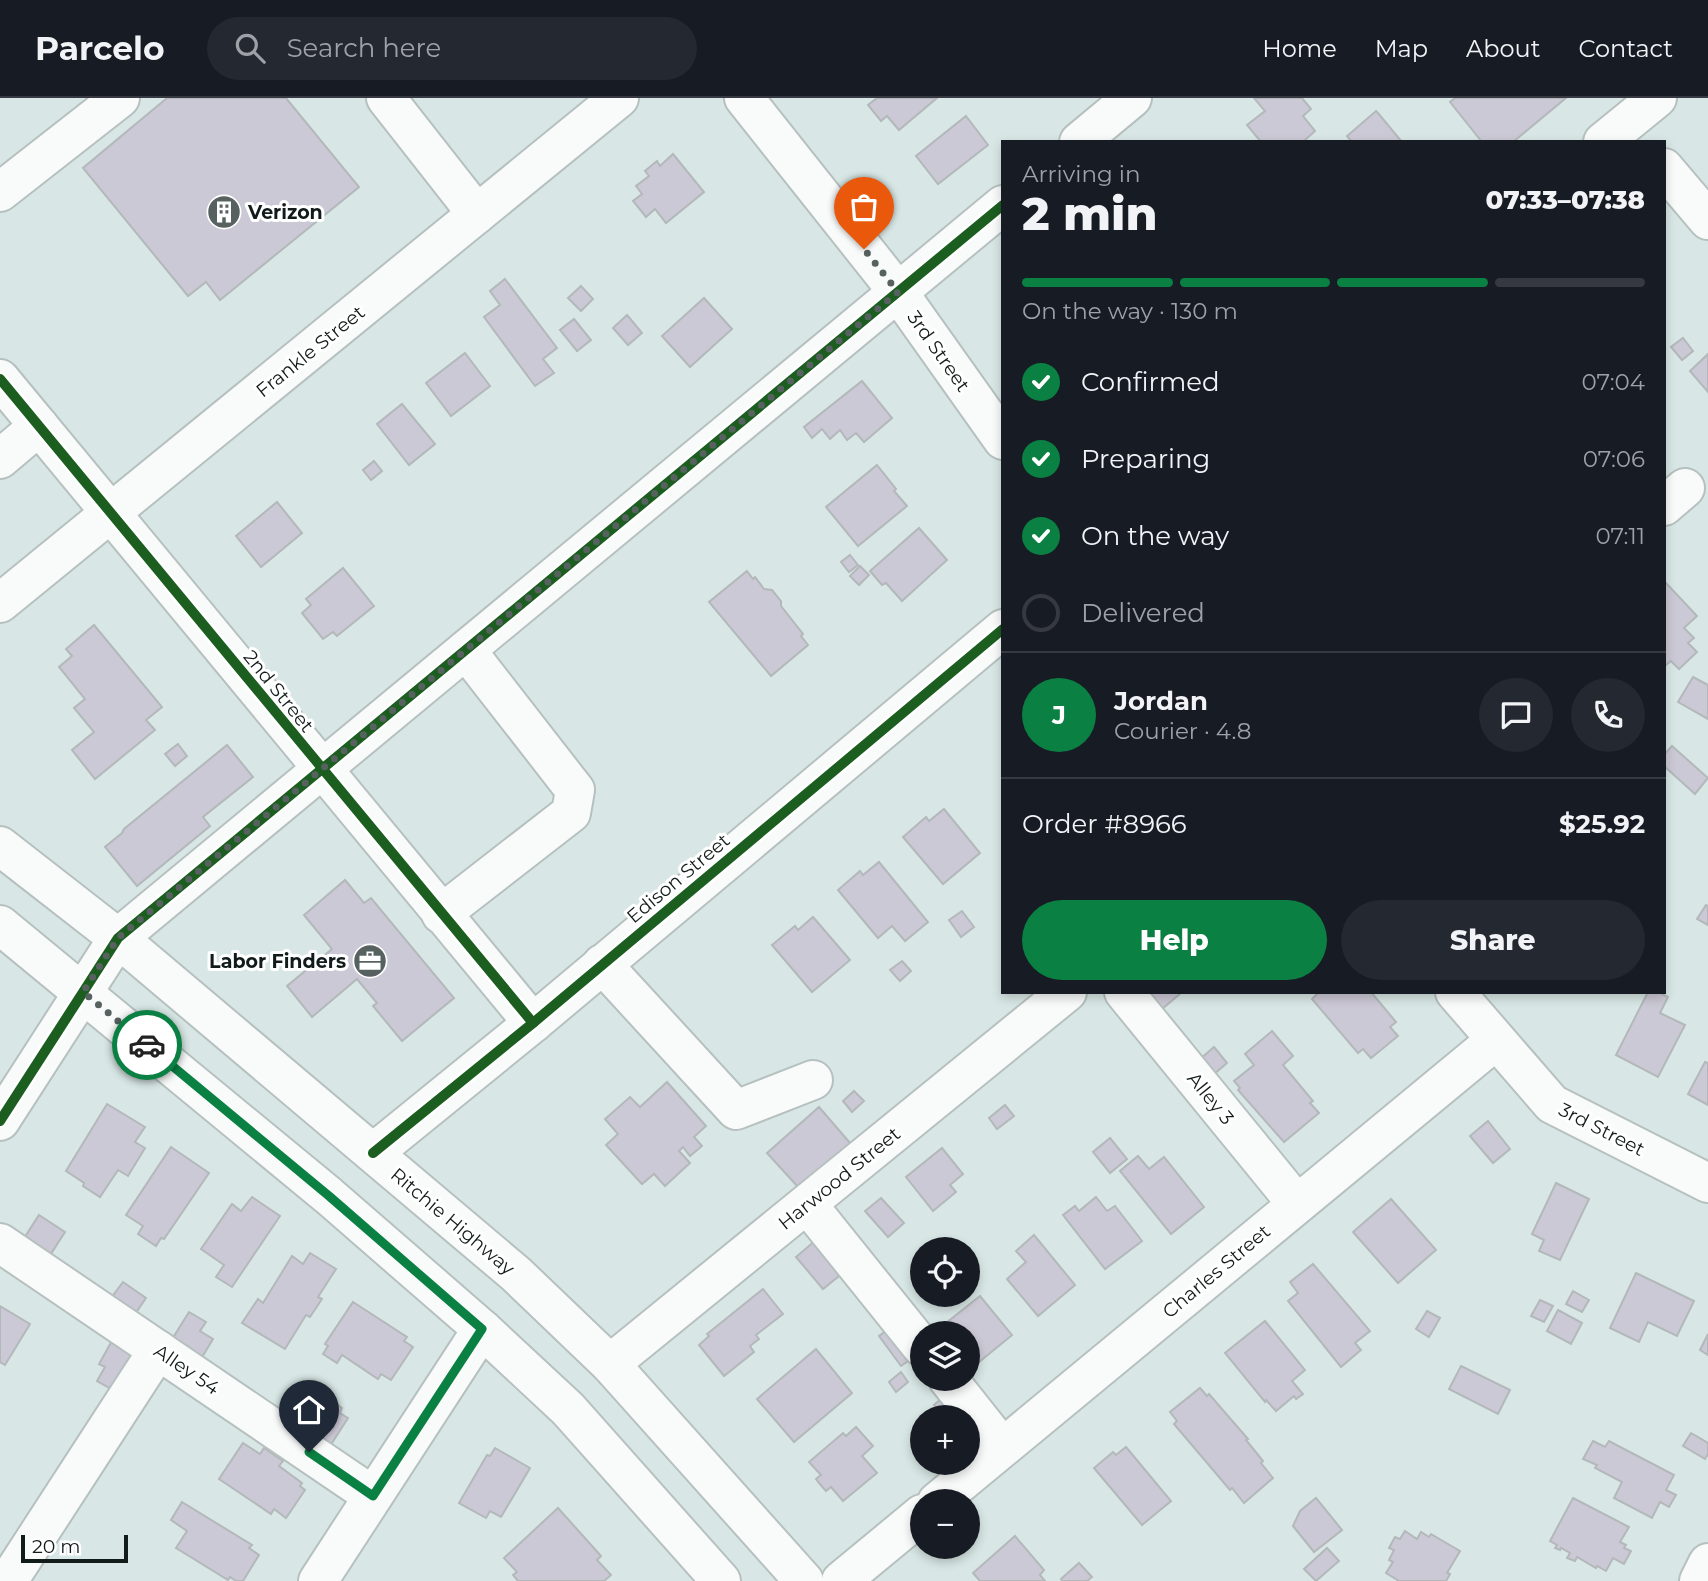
<!DOCTYPE html>
<html lang="en">
<head>
<meta charset="utf-8">
<style>
	body { margin:0; font-family:Montserrat,sans-serif; background:#242831; color:#f1f3f6; height:100vh; display:flex; flex-direction:column; font-size:26px; white-space:nowrap }
	* { box-sizing:border-box; margin:0 }
	p { font-size:23px; color:#9ea1a6 }
	.icon { flex:none; width:38px; height:38px; fill:none; stroke:currentColor; stroke-width:2; stroke-linecap:round; stroke-linejoin:round }
	.map { position:relative; flex:1; overflow:hidden }
	.details { position:absolute; left:1001px; top:42px; width:665px; height:854px; display:flex; flex-direction:column; background:#171b24; border-radius:0px; box-shadow:0 4px 10px #0003 }
	.details>* { flex:none }
	.buttons { position:absolute; left:910px; top:1139px; display:grid; gap:14px }
	.buttons a { display:grid; place-items:center; width:70px; height:70px; border-radius:50%; background:#171b24; box-shadow:0 4px 10px #0003; font-size:35px }
	.scale { position:absolute; left:21px; bottom:18px; width:107px; box-sizing:border-box; padding-left:7px; border:4px solid #111b19; border-top:0; font-size:19px; line-height:24px; white-space:nowrap; color:#111b19; -webkit-text-stroke:5px #fff; paint-order:stroke }
	.pin { position:absolute; display:grid; place-items:center; width:60px; height:60px; color:#fff; margin:-72px -30px; border-radius:50% 50% 50% 0; rotate:-45deg; box-shadow:0 0 7px #0007 }
	.pin .icon { rotate:45deg }
	.courier { position:absolute; display:grid; place-items:center; width:70px; height:70px; margin:-35px; border:5px solid #0b8043; border-radius:50%; background:#fff; color:#222; box-shadow:0 2px 9px #0007 }
	.head em { font-style:normal; font-weight:800 }
	.head div { display:flex; flex-direction:column-reverse }
	.head { display:flex; align-items:center; justify-content:space-between; height:119px; padding:0 21px }
	h1 { font-size:46px; font-weight:800; line-height:52px }
	.bar { display:grid; grid-template-columns:repeat(4,1fr); gap:10px 7px; align-content:center; height:84px; padding:0 21px }
	.bar i { height:9px; border-radius:5px; background:#363941 }
	.bar .active { background:#0b8043 }
	.bar p { grid-column:span 4 }
	.line { display:flex; align-items:center; gap:18px; padding:0 21px; border-top:2px solid #363941 }
	.line div { flex:1 }
	.round { display:grid; place-items:center; flex:none; width:74px; height:74px; border-radius:37px; background:#242831 }
	ol { padding:0 21px; list-style:none }
	li { display:flex; align-items:center; gap:21px; height:77px }
	li p { margin-inline-start:auto }
	li .icon { padding:7px; border-radius:50%; background:#0b8043; color:#fff; stroke-width:4 }
	li:last-child { color:#9ea1a6 }
	li i { width:38px; height:38px; border:4px solid #363941; border-radius:50% }
	.cta { display:flex; gap:14px; margin-top:auto; padding:14px 21px }
	.cta a { flex:1; height:80px; border-radius:42px; background:#0b8043; color:#fff; font-size:28px; font-weight:800; line-height:80px; text-align:center }
	.cta a+a { background:#242831; color:#f1f3f6 }
	header { display:flex; align-items:center; gap:42px; box-sizing:border-box; height:98px; padding:0 35px; background:#171b24; border-bottom:2px solid #363941 }
	header strong { font-size:33px }
	nav { display:flex; gap:38px; margin-inline-start:auto; font-size:24px }
	.search { width:490px; height:63px; background:#242831; display:flex; align-items:center; gap:18px; box-sizing:border-box; padding:0 24px; border-radius:38px; color:#9ea1a6; font-size:26px }
	.map>svg:first-child { display:block }
</style>
</head>
<body>
<header>
<strong>Parcelo</strong>
<div class="search"><svg class="icon" aria-label="search" viewBox="0 0 24 24"><circle cx="10" cy="10" r="6"/><path d="M15 15l6 6"/></svg>Search here</div>
<nav><a>Home</a><a>Map</a><a>About</a><a>Contact</a></nav>
</header>
<div class="map">
<svg width="1708" height="1483" viewBox="0 0 1708 1483">
	<rect width="100%" height="100%" fill="#d8e7e5"/>
	<g fill="#ccc9d6" stroke="#b3b8ba" stroke-width="2">
		<polygon points="167,0 286,0 359,89 220,202 206,184 188,198 83,70"/>
		<polygon points="877,0 937,0 899,32 887,18 881,23 868,7"/>
		<polygon points="1254,0 1302,0 1311,11 1303,18 1315,33 1303,44 1261,44 1247,27 1265,13"/>
		<polygon points="1455,0 1566,0 1513,44 1482,44 1450,4"/>
		<polygon points="1376,13 1378,15 1402,44 1352,44 1347,38"/>
		<polygon points="966,18 988,47 938,86 916,58"/>
		<polygon points="673,56 704,94 666,125 655,111 646,119 633,103 642,96 636,88 649,78 645,73 657,63 660,68"/>
		<polygon points="505,181 557,250 543,261 554,275 535,288 484,219 500,207 490,193"/>
		<polygon points="581,188 593,201 581,213 568,200"/>
		<polygon points="704,200 732,231 690,269 662,238"/>
		<polygon points="627,217 642,235 628,247 613,230"/>
		<polygon points="574,221 591,242 577,253 560,232"/>
		<polygon points="1683,240 1693,253 1682,262 1671,249"/>
		<polygon points="465,255 490,288 451,318 426,285"/>
		<polygon points="1708,256 1708,294 1690,273"/>
		<polygon points="862,283 892,320 864,344 856,335 847,342 840,332 830,341 822,331 812,340 804,329"/>
		<polygon points="402,306 435,346 409,367 377,326"/>
		<polygon points="374,363 382,373 371,382 363,372"/>
		<polygon points="877,367 896,391 894,393 907,408 858,448 826,409"/>
		<polygon points="277,404 302,435 261,469 236,438"/>
		<polygon points="919,430 947,462 902,503 886,485 882,487 870,473"/>
		<polygon points="850,457 858,467 849,474 841,464"/>
		<polygon points="860,468 869,477 859,487 850,478"/>
		<polygon points="343,470 374,508 337,538 333,534 323,541 302,515 311,507 306,501"/>
		<polygon points="747,473 753,481 755,479 764,491 772,492 781,503 781,508 803,536 801,538 808,547 771,578 709,504"/>
		<polygon points="1665,484 1697,518 1684,530 1694,540 1688,545 1697,554 1679,571 1671,563 1666,567 1664,565"/>
		<polygon points="94,527 162,609 146,622 155,632 95,681 72,652 94,634 74,610 85,601 59,569 72,558 66,551"/>
		<polygon points="1693,579 1708,587 1708,621 1678,604"/>
		<polygon points="178,646 187,658 175,668 165,656"/>
		<polygon points="227,647 253,679 203,719 210,728 137,788 105,749 122,735 124,731"/>
		<polygon points="1672,648 1708,680 1695,696 1664,668 1664,657"/>
		<polygon points="944,711 980,755 943,786 903,739 926,719 929,723"/>
		<polygon points="879,764 928,824 905,843 892,828 878,840 838,792 860,773 863,777"/>
		<polygon points="345,782 364,805 371,800 454,900 402,943 373,908 377,905 357,881 312,919 287,888 332,851 304,817"/>
		<polygon points="1706,807 1708,808 1708,827 1697,821"/>
		<polygon points="962,813 974,829 961,839 949,822"/>
		<polygon points="813,819 850,862 812,894 772,847 795,828 798,832"/>
		<polygon points="902,863 911,873 900,883 890,872"/>
		<polygon points="1148,894 1180,894 1181,895 1162,911"/>
		<polygon points="1319,894 1371,894 1396,924 1390,929 1398,938 1371,960 1363,951 1358,955 1312,901"/>
		<polygon points="1648,894 1658,894 1668,899 1660,915 1685,927 1658,979 1616,957"/>
		<polygon points="1272,933 1293,958 1283,967 1313,1003 1310,1005 1319,1015 1284,1044 1238,992 1240,990 1234,983 1254,967 1245,956"/>
		<polygon points="1214,949 1227,965 1212,978 1199,962"/>
		<polygon points="1705,964 1708,965 1708,1007 1688,996"/>
		<polygon points="667,984 706,1028 694,1039 702,1048 690,1058 683,1049 679,1053 690,1065 665,1088 654,1076 642,1086 606,1047 618,1036 605,1021 630,999 640,1009"/>
		<polygon points="854,993 864,1003 852,1014 843,1003"/>
		<polygon points="107,1006 145,1029 135,1044 145,1050 128,1078 118,1072 100,1099 83,1088 84,1085 66,1073"/>
		<polygon points="1005,1007 1014,1018 997,1031 989,1020"/>
		<polygon points="819,1009 850,1045 799,1090 767,1055"/>
		<polygon points="1488,1023 1510,1051 1493,1065 1470,1038"/>
		<polygon points="1110,1040 1127,1061 1110,1075 1093,1054"/>
		<polygon points="171,1049 209,1075 164,1141 161,1140 156,1148 138,1136 143,1128 126,1117"/>
		<polygon points="942,1050 963,1076 950,1087 956,1094 933,1113 906,1079"/>
		<polygon points="1138,1058 1149,1071 1164,1059 1204,1109 1171,1136 1120,1073"/>
		<polygon points="1556,1085 1589,1101 1560,1162 1539,1153 1544,1142 1532,1136"/>
		<polygon points="252,1099 280,1118 232,1189 216,1179 224,1167 201,1151 232,1106 241,1113"/>
		<polygon points="1096,1099 1107,1113 1115,1108 1142,1143 1105,1171 1063,1117 1075,1108 1079,1113"/>
		<polygon points="881,1100 904,1125 888,1139 865,1113"/>
		<polygon points="1391,1101 1436,1152 1398,1185 1353,1134"/>
		<polygon points="39,1117 65,1134 47,1162 21,1145"/>
		<polygon points="824,1135 844,1174 823,1191 796,1159"/>
		<polygon points="1034,1137 1075,1187 1038,1218 1007,1181 1026,1164 1016,1153"/>
		<polygon points="310,1155 336,1171 318,1199 322,1201 310,1219 306,1217 285,1251 242,1225 258,1201 263,1205 292,1158 303,1166"/>
		<polygon points="1313,1166 1370,1233 1355,1245 1361,1252 1341,1269 1288,1203 1298,1195 1290,1184"/>
		<polygon points="1636,1175 1694,1203 1677,1238 1648,1224 1639,1244 1610,1230"/>
		<polygon points="123,1184 146,1200 135,1216 111,1200"/>
		<polygon points="763,1191 783,1216 756,1237 759,1241 750,1248 754,1254 724,1278 699,1247 709,1238 707,1236"/>
		<polygon points="1573,1193 1589,1202 1582,1214 1566,1206"/>
		<polygon points="980,1198 1012,1237 973,1269 968,1262 968,1236 946,1236 941,1229"/>
		<polygon points="1540,1202 1553,1208 1544,1224 1531,1218"/>
		<polygon points="353,1204 407,1239 404,1243 413,1249 391,1282 381,1276 378,1281 342,1257 337,1265 323,1256 328,1248 325,1246"/>
		<polygon points="0,1208 30,1226 5,1267 0,1264"/>
		<polygon points="1558,1212 1582,1225 1571,1246 1547,1233"/>
		<polygon points="1427,1213 1440,1220 1429,1239 1416,1231"/>
		<polygon points="189,1214 206,1224 200,1233 213,1241 201,1261 171,1243"/>
		<polygon points="1265,1223 1305,1272 1292,1283 1303,1296 1296,1301 1294,1298 1276,1313 1266,1302 1265,1304 1225,1255"/>
		<polygon points="894,1227 917,1257 901,1268 879,1238"/>
		<polygon points="1708,1236 1708,1257 1700,1252"/>
		<polygon points="113,1241 145,1260 122,1297 97,1283 105,1269 99,1266"/>
		<polygon points="816,1251 852,1295 794,1344 757,1301"/>
		<polygon points="1461,1268 1510,1292 1498,1316 1449,1291"/>
		<polygon points="901,1274 908,1284 896,1294 889,1284"/>
		<polygon points="1200,1290 1207,1298 1209,1296 1248,1341 1246,1342 1263,1363 1261,1365 1273,1380 1244,1405 1232,1390 1230,1392 1174,1326 1177,1323 1170,1314"/>
		<polygon points="950,1293 968,1320 944,1320 934,1307"/>
		<polygon points="324,1298 342,1310 340,1315 348,1320 330,1348 303,1330"/>
		<polygon points="856,1329 873,1348 862,1358 877,1375 843,1403 831,1389 826,1393 819,1385 816,1381 821,1377 809,1364 843,1335 846,1338"/>
		<polygon points="1691,1335 1708,1345 1708,1356 1705,1361 1683,1348"/>
		<polygon points="1593,1343 1605,1349 1609,1343 1674,1377 1666,1392 1676,1397 1669,1409 1660,1404 1652,1420 1614,1400 1622,1384 1595,1370 1597,1367 1583,1361"/>
		<polygon points="243,1345 260,1356 264,1350 283,1363 279,1368 302,1385 300,1388 305,1392 286,1420 274,1411 271,1416 219,1381"/>
		<polygon points="1126,1349 1171,1403 1142,1427 1094,1370 1113,1354 1116,1357"/>
		<polygon points="495,1350 530,1370 501,1419 490,1413 486,1420 459,1405 487,1357 490,1358"/>
		<polygon points="1316,1400 1342,1432 1314,1454 1293,1428 1300,1413"/>
		<polygon points="1573,1400 1629,1429 1620,1444 1626,1447 1624,1450 1631,1453 1624,1466 1613,1460 1606,1473 1597,1468 1596,1470 1577,1459 1575,1463 1567,1460 1570,1455 1561,1450 1560,1452 1555,1450 1557,1447 1550,1443"/>
		<polygon points="182,1404 252,1447 249,1450 259,1457 243,1483 236,1483 230,1479 228,1482 176,1450 187,1433 171,1422"/>
		<polygon points="558,1410 601,1458 597,1462 611,1477 604,1483 518,1483 513,1477 517,1474 504,1460"/>
		<polygon points="1405,1433 1417,1441 1421,1434 1429,1439 1431,1436 1460,1453 1447,1475 1450,1476 1446,1483 1399,1483 1386,1475 1393,1464 1389,1462 1394,1452 1389,1450 1395,1439 1400,1441"/>
		<polygon points="1015,1438 1044,1472 1040,1477 1045,1483 980,1483 973,1475"/>
		<polygon points="1327,1450 1339,1463 1316,1483 1304,1471"/>
		<polygon points="1079,1465 1092,1479 1087,1483 1062,1483 1061,1481"/>
	</g>
	<g fill="none" stroke-linecap="round" stroke-linejoin="round">
		<g stroke="#b6c1bf" stroke-width="42">
			<g id="minor">
				<polyline points="386,0 477,116"/>
				<polyline points="744,0 898,194 1003,342"/>
				<polyline points="1079,44 1132,0"/>
				<polyline points="1603,44 1657,0"/>
				<polyline points="1664,70 1708,122"/>
				<polyline points="0,94 120,0"/>
				<polyline points="0,281 533,925"/>
				<polyline points="0,361 39,328"/>
				<polyline points="1664,408 1685,390"/>
				<polyline points="0,505 619,0"/>
				<polyline points="441,816 571,715 575,692 466,552"/>
				<polyline points="602,866 736,1012 813,982"/>
				<polyline points="1124,894 1297,1106"/>
				<polyline points="1455,894 1552,1006 1708,1085"/>
				<polyline points="0,1023 118,840 1003,107"/>
				<polyline points="373,1055 533,925 1003,531"/>
				<polyline points="807,1106 922,1249"/>
				<polyline points="0,1145 373,1398"/>
				<polyline points="610,1266 1067,894"/>
				<polyline points="948,1281 1002,1349"/>
				<polyline points="937,1404 1495,943"/>
				<polyline points="8,1483 158,1252"/>
				<polyline points="318,1483 482,1231"/>
				<polyline points="841,1483 922,1416"/>
				<polyline points="1699,1483 1708,1465"/>
			</g>
		</g>
		<g stroke="#b6c1bf" stroke-width="42">
			<g id="major">
				<polyline points="0,748 118,840 516,1176 610,1266 804,1483"/>
				<polyline points="0,827 329,1098 482,1231 568,1311 721,1483"/>
			</g>
		</g>
		<use href="#minor" stroke="#f9fbfb" stroke-width="38"/>
		<use href="#major" stroke="#f9fbfb" stroke-width="38"/>
		<g stroke="#fff" stroke-width="15">
			<g id="cycleway">
				<polyline points="0,281 533,925"/>
				<polyline points="0,1023 118,840 1003,107"/>
				<polyline points="373,1055 533,925 1003,531"/>
			</g>
		</g>
		<use href="#cycleway" stroke="#1b5e20" stroke-width="10"/>
	</g>
	<g fill="none" stroke-linecap="round" stroke-linejoin="round">
		<polyline stroke="#576260" stroke-width="7" stroke-dasharray="0 12.6" points="147,947 83,894 118,840 898,194 864,151"/>
		<polyline stroke="#0b8043" stroke-width="9" points="147,947 329,1098 482,1231 373,1398 309,1354"/>
	</g>
	<defs>
		<g id="building-disc" transform="scale(1.75)"><circle r="9.5" fill="#576260" stroke="#fff"/><path d="M-4-6H4V6H1V3H-1V6H-4ZM-2.5-4.3h1.7v1.8h-1.7ZM.8-4.3h1.7v1.8H.8ZM-2.5-1h1.7V.8h-1.7ZM.8-1h1.7V.8H.8Z" fill="#fff"/></g>
		<g id="office-disc" transform="scale(1.75)"><circle r="9.5" fill="#576260" stroke="#fff"/><path d="M-6-3h4V-5.5h4V-3h4V5H-6ZM-1-4.5V-3h2v-1.5ZM-6 0V1H6V0Z" fill="#fff"/></g>
	</defs>
	<g fill-rule="evenodd">
		<use href="#building-disc" x="224" y="114"/>
		<use href="#office-disc" x="370" y="863"/>
	</g>
	<g text-anchor="middle" stroke-width="6" stroke-linejoin="round" paint-order="stroke">
		<g font-size="19" font-weight="bold" fill="#111b19" stroke="#fff" text-anchor="start">
			<text x="248" y="121">Verizon</text>
			<text x="346" y="870" text-anchor="end">Labor Finders</text>
		</g>
		<g font-size="19" fill="#111b19" stroke="#fff">
			<text transform="translate(310 253) rotate(-39)" y="7">Frankle Street</text>
			<text transform="translate(939 253) rotate(55)" y="7">3rd Street</text>
			<text transform="translate(279 593) rotate(51)" y="7">2nd Street</text>
			<text transform="translate(678 780) rotate(-40)" y="7">Edison Street</text>
			<text transform="translate(1211 1000) rotate(51)" y="7">Alley 3</text>
			<text transform="translate(1602 1031) rotate(27)" y="7">3rd Street</text>
			<text transform="translate(839 1080) rotate(-39)" y="7">Harwood Street</text>
			<text transform="translate(453 1123) rotate(40)" y="7">Ritchie Highway</text>
			<text transform="translate(1216 1173) rotate(-40)" y="7">Charles Street</text>
			<text transform="translate(187 1271) rotate(34)" y="7">Alley 54</text>
		</g>
	</g>
</svg>
<div class="buttons">
<a><svg class="icon" aria-label="locate" viewBox="0 0 24 24"><circle cx="12" cy="12" r="6"/><path d="M12 2v4M12 18v4M2 12h4M18 12h4"/></svg></a>
<a><svg class="icon" aria-label="layers" viewBox="0 0 24 24"><path d="M12 4l9 5-9 5-9-5zM3 14l9 5 9-5"/></svg></a>
<a>+</a>
<a>−</a>
</div>
<div class="scale">20 m</div>
<div class="pin" style="left:864px;top:151px;background:#ea580c"><svg class="icon" aria-label="bag" viewBox="0 0 24 24"><path d="M5 8h14l-1 12H6zM9 8a3 3 0 0 1 6 0"/></svg></div>
<div class="pin" style="left:309px;top:1354px;background:#1f2937"><svg class="icon" aria-label="home" viewBox="0 0 24 24"><path d="M3 11l9-7 9 7M6 9v11h12V9"/></svg></div>
<div class="courier" style="left:147px;top:947px"><svg class="icon" aria-label="car" viewBox="0 0 24 24"><path d="M5 17H2v-5l4-1 3-4h7l3 4 3 1v5h-3M9 17h6M6 11h13"/><circle cx="7" cy="17" r="2"/><circle cx="17" cy="17" r="2"/></svg></div>
<section class="details">
<div class="head"><div><h1>2 min</h1><p>Arriving in</p></div><em>07:33–07:38</em></div>
<div class="bar"><i class="active"></i><i class="active"></i><i class="active"></i><i></i><p>On the way · 130 m</p></div>
<ol>
<li><svg class="icon" aria-label="check" viewBox="0 0 24 24"><path d="M5 12l5 5 9-10"/></svg>Confirmed<p>07:04</p></li>
<li><svg class="icon" aria-label="check" viewBox="0 0 24 24"><path d="M5 12l5 5 9-10"/></svg>Preparing<p>07:06</p></li>
<li><svg class="icon" aria-label="check" viewBox="0 0 24 24"><path d="M5 12l5 5 9-10"/></svg>On the way<p>07:11</p></li>
<li><i></i>Delivered</li>
</ol>
<div class="line" style="height:126px"><b class="round" style="background:#0b8043;color:#fff">J</b><div><b>Jordan</b><p>Courier · 4.8</p></div><a class="round"><svg class="icon" aria-label="chat" viewBox="0 0 24 24"><path d="M4 5h16v11H9l-5 4z"/></svg></a><a class="round"><svg class="icon" aria-label="phone" viewBox="0 0 24 24"><path d="M5 4h4l2 5-3 2q2 4 5 5l2-3 5 2v4C11 20 4 13 5 4z"/></svg></a></div>
<div class="line" style="height:91px"><div>Order #8966</div><b>$25.92</b></div>
<div class="cta"><a>Help</a><a>Share</a></div>
</section>
</div>
</body>
</html>
